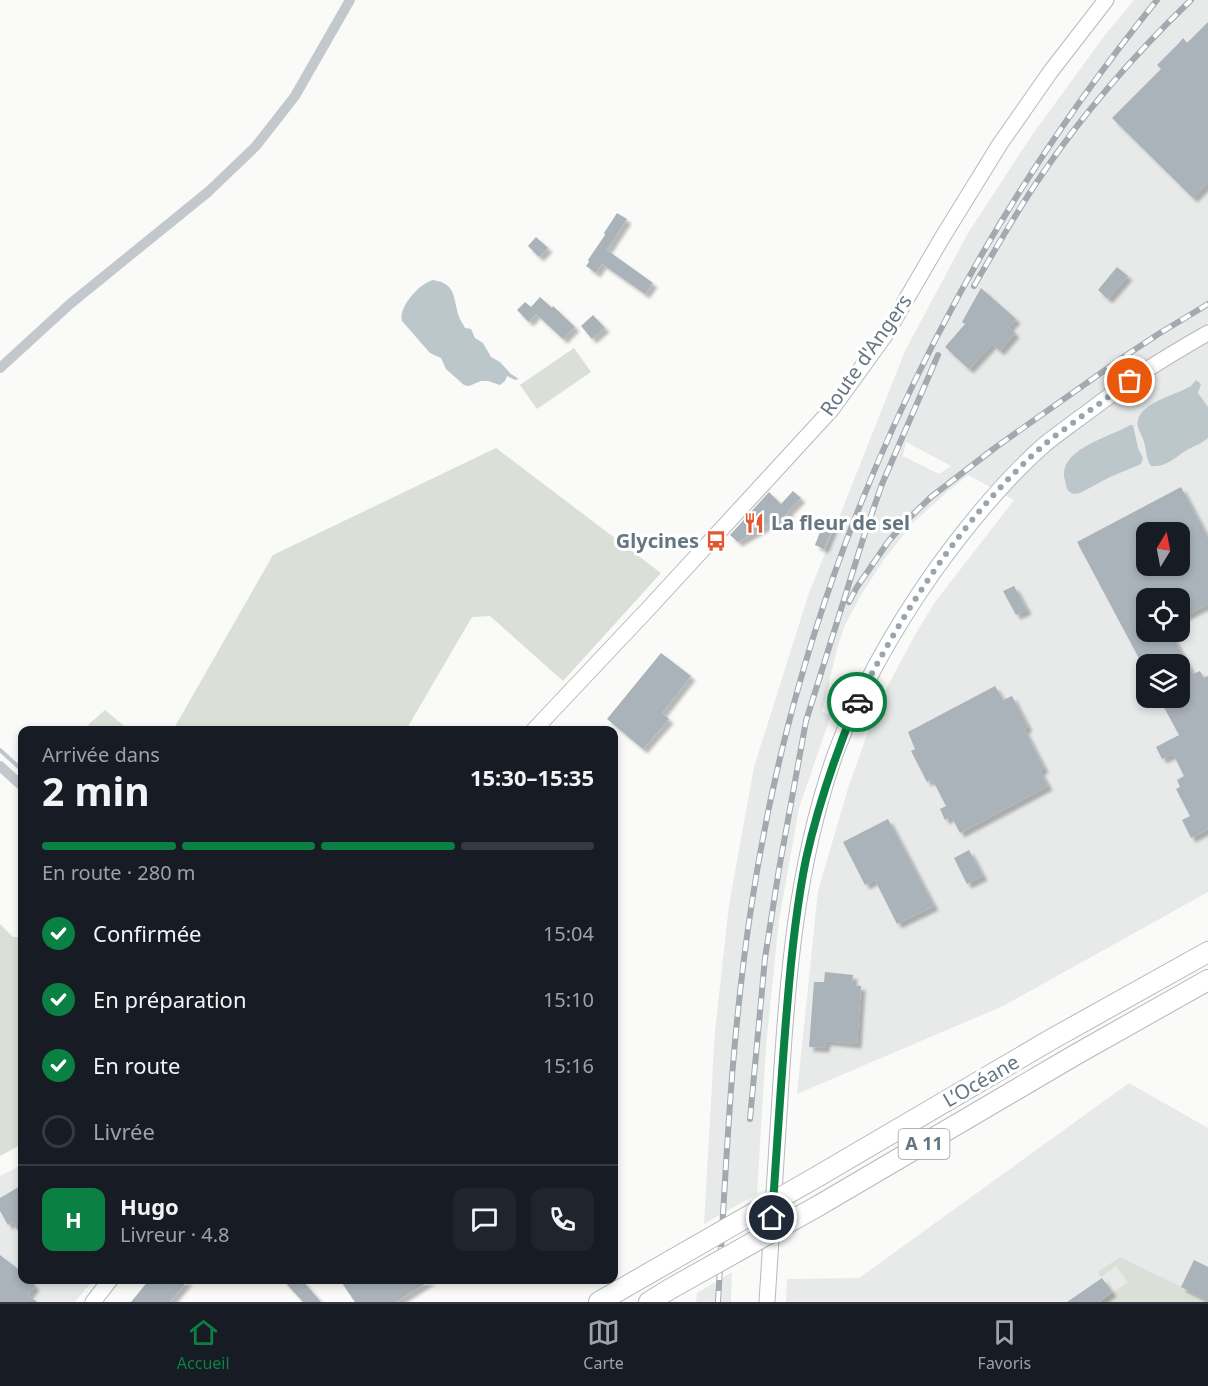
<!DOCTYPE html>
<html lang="fr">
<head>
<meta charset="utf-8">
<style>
	body { margin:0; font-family:"Noto Sans",sans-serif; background:#20242c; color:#f1f3f6; height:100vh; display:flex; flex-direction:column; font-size:22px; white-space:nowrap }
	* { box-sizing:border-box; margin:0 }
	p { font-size:20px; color:#9ea1a6 }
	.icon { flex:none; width:33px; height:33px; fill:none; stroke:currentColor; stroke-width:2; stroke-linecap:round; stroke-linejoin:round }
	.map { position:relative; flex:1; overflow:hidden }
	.sheet { position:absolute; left:18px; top:726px; width:600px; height:558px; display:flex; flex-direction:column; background:#171b24; border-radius:12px; box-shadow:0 3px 9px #0003 }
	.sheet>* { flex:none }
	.needle { width:39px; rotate:10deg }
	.buttons { position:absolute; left:1136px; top:522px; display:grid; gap:12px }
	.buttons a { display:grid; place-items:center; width:54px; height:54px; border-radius:12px; background:#171b24; box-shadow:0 3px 9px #0003; font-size:30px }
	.pin { position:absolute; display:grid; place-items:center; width:51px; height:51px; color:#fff; margin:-26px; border:3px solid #fff; border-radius:50%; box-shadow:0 2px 6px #0007 }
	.courier { position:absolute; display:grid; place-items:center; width:60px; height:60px; margin:-30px; border:4px solid #0b8043; border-radius:50%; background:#fff; color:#222; box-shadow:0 2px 8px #0007 }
	.head em { font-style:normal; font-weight:700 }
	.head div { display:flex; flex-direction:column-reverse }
	.head { display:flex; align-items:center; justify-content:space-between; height:102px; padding:0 24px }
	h1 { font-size:39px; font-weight:700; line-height:45px }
	.bar { display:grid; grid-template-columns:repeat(4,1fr); gap:9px 6px; align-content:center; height:72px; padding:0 24px }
	.bar i { height:8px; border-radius:4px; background:#363941 }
	.bar .active { background:#0b8043 }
	.bar p { grid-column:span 4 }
	.line { display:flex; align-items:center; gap:15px; padding:0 24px; border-top:2px solid #363941 }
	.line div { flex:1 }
	.round { display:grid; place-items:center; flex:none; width:63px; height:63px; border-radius:12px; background:#20242c }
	ol { padding:0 24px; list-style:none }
	li { display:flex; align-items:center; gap:18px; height:66px }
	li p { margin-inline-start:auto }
	li .icon { padding:6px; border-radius:50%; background:#0b8043; color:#fff; stroke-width:4 }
	li:last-child { color:#9ea1a6 }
	li i { width:33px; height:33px; border:3px solid #363941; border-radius:50% }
	.menu { display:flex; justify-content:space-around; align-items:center; height:84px; border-top:2px solid #363941; background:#171b24; font-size:16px; color:#9ea1a6 }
	.menu a { display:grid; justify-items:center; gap:3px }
	.menu .active { color:#0b8043 }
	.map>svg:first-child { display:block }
</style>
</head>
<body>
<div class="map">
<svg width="1208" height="1302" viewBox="0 0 1208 1302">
	<defs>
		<filter id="shadow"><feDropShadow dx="4.5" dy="4.5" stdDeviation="1.5" flood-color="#0004"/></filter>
	</defs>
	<rect width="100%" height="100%" fill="#fafaf8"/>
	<g fill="#e8e9e9" fill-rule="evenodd">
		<path d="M1134 0H1208V892L1003 1006 797 1094 818 891 849 785 878 704 916 633 935 602 1014 500 968 475 947 492 914 522 885 558 861 595 845 625 837 649 822 712 831 715 799 808 779 920 766 1046 757 1194 704 1224 715 1031 729 905 754 767 808 596 905 351 968 233 1032 135 1105 35ZM906 442 951 466 939 474 903 456ZM1146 532H1179V566H1146ZM1146 598H1179V632H1146ZM1146 664H1179V698H1146Z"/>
		<polygon points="1129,1083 1208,1128 1208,1302 786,1302 787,1279 859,1278"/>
		<polygon points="22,1165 22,1280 93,1280 75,1302 0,1302 0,1176"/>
		<polygon points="732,1272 731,1302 696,1302 697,1293"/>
	</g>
	<g fill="#dadfd7">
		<polygon points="574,348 591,372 537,409 520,385"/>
		<polygon points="496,448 661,573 563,681 490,616 472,617 406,730 173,730 273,555"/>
		<polygon points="105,710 129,730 93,730 88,725"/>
		<polygon points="0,924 13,937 22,937 22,1144 0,1156"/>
		<polygon points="1120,1257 1208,1300 1208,1302 1100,1302 1128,1282 1116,1266 1101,1277 1098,1272"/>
	</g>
	<g fill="#bbc7cb">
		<path d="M433 280C459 284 452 301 460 319 461 322 464 325 465 328L471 329 475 338 483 343 491 357 500 362 511 374 519 379 515 380 507 376 505 381 500 385 488 381H481L469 386 464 385 446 369 441 358 430 353 402 321C398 307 420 283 433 280Z"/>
		<path d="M1196 380 1201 384 1198 393 1208 407V438C1201 444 1194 446 1187 450 1174 458 1167 467 1151 466 1145 458 1147 448 1143 439 1141 433 1136 427 1138 420 1142 402 1176 395 1189 387 1192 386 1194 382 1196 380Z"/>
		<path d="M1130 425H1133L1138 448 1143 458 1141 464 1110 477 1080 493C1075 494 1071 495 1067 489 1067 489 1065 481 1065 480 1057 449 1111 437 1130 425Z"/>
	</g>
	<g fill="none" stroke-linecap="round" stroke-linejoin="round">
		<polyline stroke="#bbc7cb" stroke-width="4" points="0,750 22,770"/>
	</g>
	<g fill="#aab3b9" fill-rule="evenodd" filter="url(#shadow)">
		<polygon points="1208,22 1208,183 1193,198 1112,118 1161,69 1157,65 1179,43 1183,38 1187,43"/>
		<polygon points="617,213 627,219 607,250 653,283 645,294 602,264 596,273 586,266 589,262 588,260 605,235 604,233"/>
		<polygon points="536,237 548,248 539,257 528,246"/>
		<polygon points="1117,267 1128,276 1108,299 1098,290"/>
		<polygon points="981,288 1016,319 1009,327 1015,333 1000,351 992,344 969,369 945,347 965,324 962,322"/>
		<polygon points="540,297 552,308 553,306 575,327 563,339 536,314 529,322 517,310 525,302 531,307"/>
		<polygon points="593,315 605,328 592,339 581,326"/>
		<path d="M1181 487 1208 538V604L1179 619V598H1146V632H1170L1193 674 1200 671 1204 678 1208 676V829L1191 838 1182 820 1190 816 1176 789 1180 787 1177 780 1184 776 1173 754 1162 759 1156 747 1179 735 1159 698H1179V664H1142L1077 542ZM1146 532H1179V566H1146Z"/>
		<polygon points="793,491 801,498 788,511 790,512 738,542 730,535 769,492 781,504"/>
		<polygon points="825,519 835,523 824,549 815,545"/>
		<polygon points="1014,586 1027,610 1016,615 1003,591"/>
		<polygon points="661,653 691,676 662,713 669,719 643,749 607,719"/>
		<polygon points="995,686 1003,700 1012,696 1028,727 1024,729 1044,768 1040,771 1048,786 960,833 951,816 945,820 940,809 946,806 932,779 927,782 911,751 915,749 908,732"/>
		<polygon points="888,819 934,906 897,924 875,880 865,885 843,842"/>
		<polygon points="969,850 983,876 967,884 954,858"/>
		<polygon points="825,972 853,975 852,985 861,986 857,1044 826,1041 825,1048 809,1047 814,982 824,982"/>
		<polygon points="22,1185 22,1239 13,1222 8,1225 0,1211 0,1198"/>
		<polygon points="0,1255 22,1272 22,1280 30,1280 35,1286 28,1295 37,1302 0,1302"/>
		<polygon points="1194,1260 1208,1267 1208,1300 1181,1287"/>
		<polygon points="1102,1278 1112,1292 1099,1302 1067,1302"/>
		<polygon points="149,1280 188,1280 170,1302 131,1302"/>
		<polygon points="283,1280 302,1280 321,1302 303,1302"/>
		<polygon points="340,1280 431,1280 396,1302 355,1302"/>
	</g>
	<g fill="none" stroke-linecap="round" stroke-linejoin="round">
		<g stroke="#b3babf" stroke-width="17">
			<g id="secondary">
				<polyline points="534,730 649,608 831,410 886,334 942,238 1000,144 1051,71 1106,0"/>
				<polyline points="93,1302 110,1280"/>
				<path d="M767 1302C771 1234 776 1166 780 1098 787 981 796 864 836 752 860 688 894 629 933 573 966 527 1002 482 1044 445 1056 435 1069 426 1081 417 1100 403 1120 388 1140 374 1162 360 1185 346 1208 333"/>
			</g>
		</g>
		<g stroke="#b4b9bd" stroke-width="22">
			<g id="highway">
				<polyline points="820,1175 1052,1039 1208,952"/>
				<polyline points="818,1206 1075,1055 1208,980"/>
				<polyline points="599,1302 672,1260"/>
				<polyline points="649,1302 670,1289"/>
			</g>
		</g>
		<g stroke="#c3c8cc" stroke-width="10">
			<polyline points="0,368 70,304 208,192 256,146 295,96 350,0"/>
			<polyline points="0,766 22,786"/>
		</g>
		<use href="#secondary" stroke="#fff" stroke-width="15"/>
		<use href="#highway" stroke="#fff" stroke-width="20"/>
		<g stroke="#a2aab0" stroke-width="6">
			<g id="rail">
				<path d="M974 286C996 248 1018 209 1043 173 1085 111 1137 52 1191 0"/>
				<polyline points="849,602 857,587 888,542 905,522 931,497 996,447 1125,356 1160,333 1208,304"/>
				<polyline points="750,1119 765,958 779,869 806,721 863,539 882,484 938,355"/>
				<path d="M718 1302C726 1168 731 1035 752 902 802 572 947 259 1157 0"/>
			</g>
		</g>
		<use href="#rail" stroke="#fff" stroke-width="4" stroke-dasharray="11" stroke-linecap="butt"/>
		<g stroke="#b4b9bd" stroke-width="22" stroke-linecap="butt">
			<g id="highway-bridge">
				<polyline points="672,1260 820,1175"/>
				<polyline points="670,1289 818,1206"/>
			</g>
		</g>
		<use href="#highway-bridge" stroke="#fff" stroke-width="20"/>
	</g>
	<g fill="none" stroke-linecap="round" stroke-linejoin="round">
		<path stroke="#99a4ac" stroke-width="6" stroke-dasharray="0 10.8" d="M857 702C905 608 964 515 1045 444 1055 435 1067 428 1078 419 1095 407 1112 394 1130 381"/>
		<path stroke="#0b8043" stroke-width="8" d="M772 1218C777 1148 781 1078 787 1008 791 958 796 908 806 859 818 805 836 753 857 702"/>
	</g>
	<defs>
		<g id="restaurant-bare" transform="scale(1.62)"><path d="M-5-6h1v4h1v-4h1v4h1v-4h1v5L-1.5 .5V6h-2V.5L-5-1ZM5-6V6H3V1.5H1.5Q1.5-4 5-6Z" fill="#e4572e" stroke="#fff" stroke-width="2.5" paint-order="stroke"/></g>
		<g id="bus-bare" transform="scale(1.62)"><path d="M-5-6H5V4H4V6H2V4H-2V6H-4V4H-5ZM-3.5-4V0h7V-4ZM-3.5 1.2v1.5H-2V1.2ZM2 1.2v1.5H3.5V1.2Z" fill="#e4572e" stroke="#fff" stroke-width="2.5" paint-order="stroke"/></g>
	</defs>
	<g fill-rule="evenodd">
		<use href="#restaurant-bare" x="754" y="523"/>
		<use href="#bus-bare" x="716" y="541"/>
	</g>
	<g text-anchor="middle" stroke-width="6" stroke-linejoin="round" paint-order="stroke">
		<rect fill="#fff" stroke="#939fa8" stroke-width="1.5" x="898.5" y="1129" width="51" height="30" rx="4.5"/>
		<g font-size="18" font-weight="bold" fill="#657683">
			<text x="924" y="1150">A 11</text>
		</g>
		<g font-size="20" fill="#657683" stroke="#fff">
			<text transform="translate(866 355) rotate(-55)" y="7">Route d'Angers</text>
			<text transform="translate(981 1081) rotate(-30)" y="7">L’Océane</text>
		</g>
		<g font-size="20" font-weight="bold" fill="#657683" stroke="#fff" text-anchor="start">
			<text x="771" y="530">La fleur de sel</text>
			<text x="699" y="548" text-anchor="end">Glycines</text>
		</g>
	</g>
</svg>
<div class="buttons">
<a><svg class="needle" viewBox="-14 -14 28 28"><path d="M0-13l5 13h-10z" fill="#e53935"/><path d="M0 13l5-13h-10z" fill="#9ea1a6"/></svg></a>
<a><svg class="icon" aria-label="locate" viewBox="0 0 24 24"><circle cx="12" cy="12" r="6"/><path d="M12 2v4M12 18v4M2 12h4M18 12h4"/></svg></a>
<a><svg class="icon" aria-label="layers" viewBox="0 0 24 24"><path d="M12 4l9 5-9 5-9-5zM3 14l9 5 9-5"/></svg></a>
</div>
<div class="pin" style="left:1130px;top:381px;background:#ea580c"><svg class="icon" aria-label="bag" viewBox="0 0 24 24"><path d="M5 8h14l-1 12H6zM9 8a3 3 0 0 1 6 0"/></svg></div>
<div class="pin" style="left:772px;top:1218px;background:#1f2937"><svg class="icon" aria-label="home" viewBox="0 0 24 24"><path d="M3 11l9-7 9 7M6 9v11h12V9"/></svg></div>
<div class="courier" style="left:857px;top:702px"><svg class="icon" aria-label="car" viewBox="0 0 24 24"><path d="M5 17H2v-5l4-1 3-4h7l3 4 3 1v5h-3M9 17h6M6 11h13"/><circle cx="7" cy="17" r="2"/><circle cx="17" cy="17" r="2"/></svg></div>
<section class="sheet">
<div class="head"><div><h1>2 min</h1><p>Arrivée dans</p></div><em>15:30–15:35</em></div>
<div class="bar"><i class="active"></i><i class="active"></i><i class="active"></i><i></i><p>En route · 280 m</p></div>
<ol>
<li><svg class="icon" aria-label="check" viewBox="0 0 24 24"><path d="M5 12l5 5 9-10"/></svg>Confirmée<p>15:04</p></li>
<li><svg class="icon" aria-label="check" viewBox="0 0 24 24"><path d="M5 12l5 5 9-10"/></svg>En préparation<p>15:10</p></li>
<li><svg class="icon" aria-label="check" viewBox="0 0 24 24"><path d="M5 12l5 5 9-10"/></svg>En route<p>15:16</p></li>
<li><i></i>Livrée</li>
</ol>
<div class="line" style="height:108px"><b class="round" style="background:#0b8043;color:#fff">H</b><div><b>Hugo</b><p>Livreur · 4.8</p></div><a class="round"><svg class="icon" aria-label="chat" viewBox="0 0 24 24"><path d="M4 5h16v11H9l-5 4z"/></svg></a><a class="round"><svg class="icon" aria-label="phone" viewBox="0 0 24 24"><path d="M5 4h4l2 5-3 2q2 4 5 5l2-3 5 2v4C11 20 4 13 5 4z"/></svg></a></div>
</section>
</div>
<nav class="menu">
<a class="active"><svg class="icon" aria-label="home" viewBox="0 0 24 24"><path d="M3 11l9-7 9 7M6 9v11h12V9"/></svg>Accueil</a>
<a><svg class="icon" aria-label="map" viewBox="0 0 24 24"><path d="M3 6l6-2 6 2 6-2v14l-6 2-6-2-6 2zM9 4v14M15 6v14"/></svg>Carte</a>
<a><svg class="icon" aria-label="saved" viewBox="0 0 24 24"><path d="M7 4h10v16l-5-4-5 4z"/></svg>Favoris</a>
</nav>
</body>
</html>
